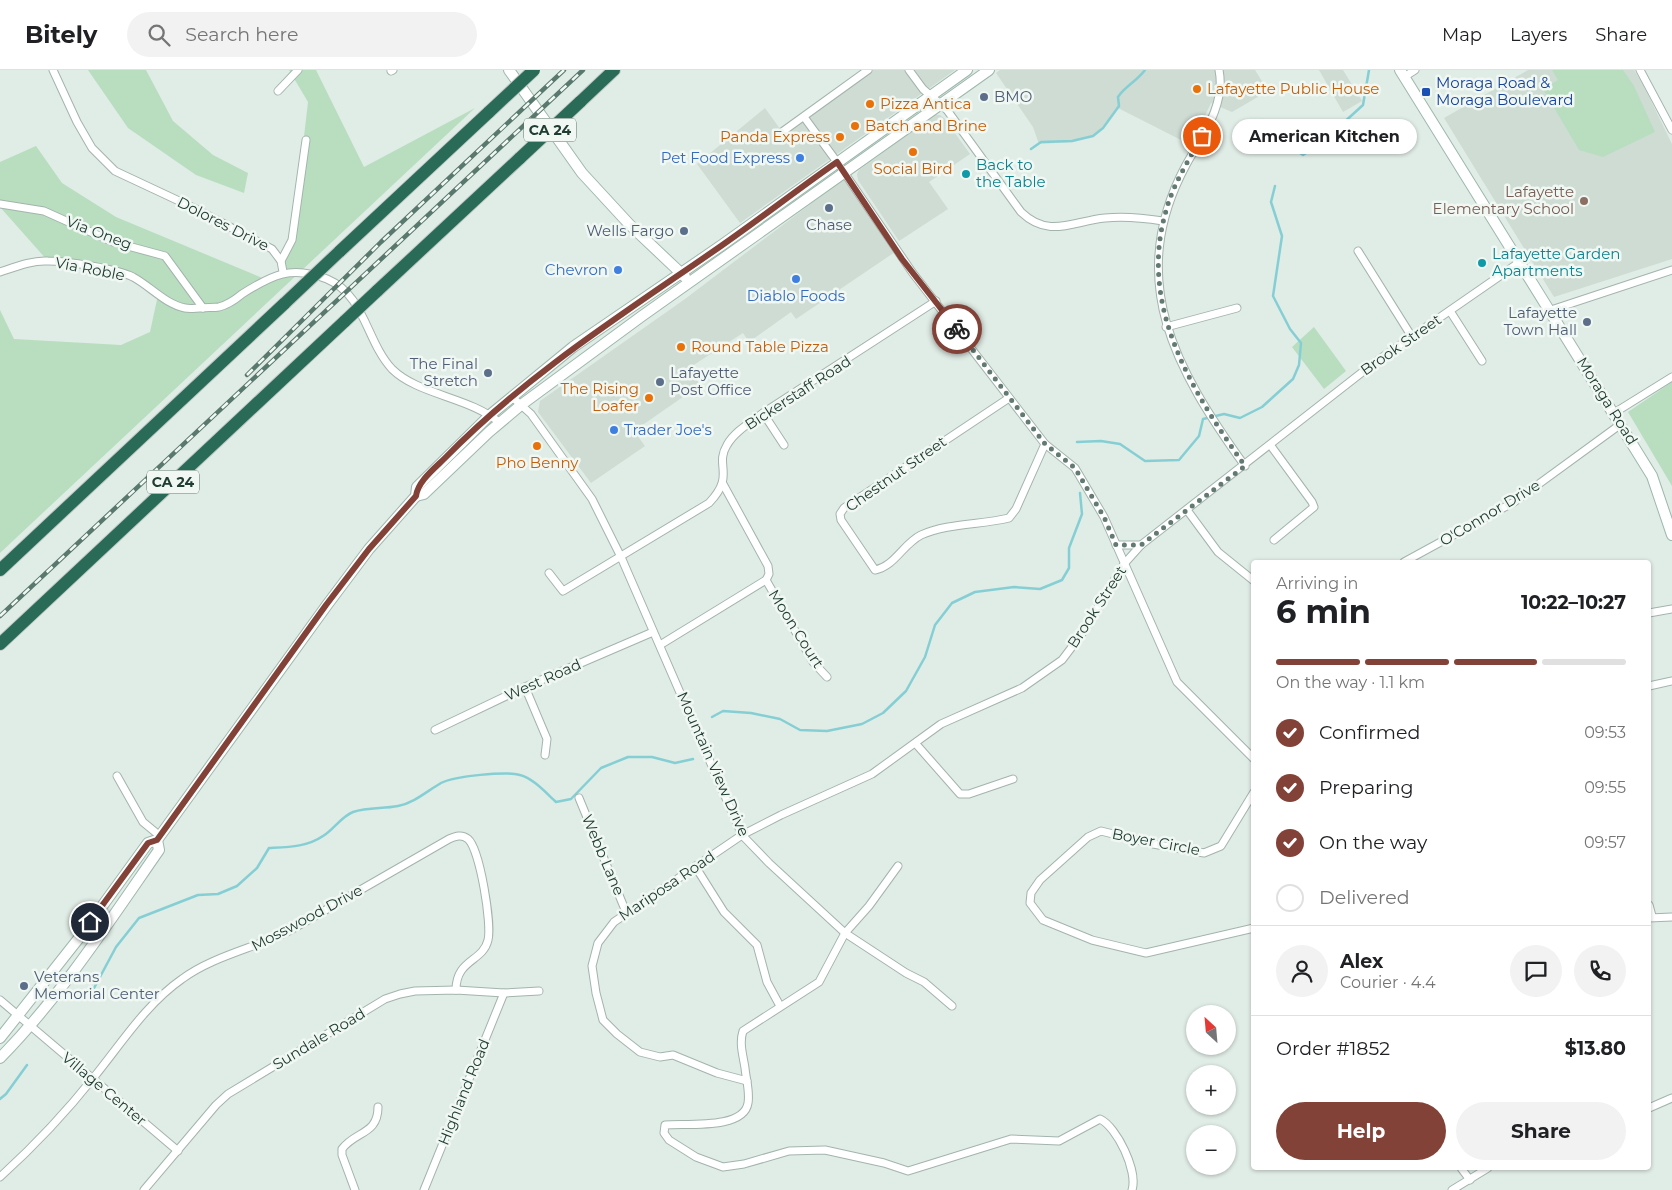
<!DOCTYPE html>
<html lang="en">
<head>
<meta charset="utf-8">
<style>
	body { margin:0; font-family:Montserrat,sans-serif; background:#f2f2f2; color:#202124; height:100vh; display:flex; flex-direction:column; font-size:19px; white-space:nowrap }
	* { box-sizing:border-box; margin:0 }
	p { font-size:16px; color:#757577 }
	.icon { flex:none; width:28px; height:28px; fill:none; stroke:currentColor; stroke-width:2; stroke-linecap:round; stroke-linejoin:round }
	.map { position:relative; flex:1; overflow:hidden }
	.side { position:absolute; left:1251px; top:490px; width:400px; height:610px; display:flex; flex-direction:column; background:#fff; border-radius:5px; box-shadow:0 1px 4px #0004 }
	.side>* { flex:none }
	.needle { width:32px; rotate:334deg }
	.tools { position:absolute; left:1186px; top:935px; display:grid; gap:10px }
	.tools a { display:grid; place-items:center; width:50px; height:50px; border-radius:50%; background:#fff; box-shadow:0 1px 4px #0004; font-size:25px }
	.pin { position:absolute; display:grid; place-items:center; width:42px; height:42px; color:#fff; margin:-21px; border:2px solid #fff; border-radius:50%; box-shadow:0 1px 5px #0007 }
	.courier { position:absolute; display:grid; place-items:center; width:50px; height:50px; margin:-25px; border:4px solid #824238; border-radius:50%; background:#fff; color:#222; box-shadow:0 1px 6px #0007 }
	.bubble { position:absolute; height:35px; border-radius:18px; background:#fff; box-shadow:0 1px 4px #0004; font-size:16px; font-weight:700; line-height:35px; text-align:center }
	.head em { font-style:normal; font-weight:700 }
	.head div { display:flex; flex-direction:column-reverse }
	.head { display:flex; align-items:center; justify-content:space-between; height:85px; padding:0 25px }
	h1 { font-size:32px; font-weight:700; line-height:38px }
	.bar { display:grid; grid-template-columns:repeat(4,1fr); gap:8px 5px; align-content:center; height:60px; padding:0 25px }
	.bar i { height:6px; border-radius:4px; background:#e0e0e0 }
	.bar .on { background:#824238 }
	.bar p { grid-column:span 4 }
	.line { display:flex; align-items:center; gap:12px; padding:0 25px; border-top:1px solid #e0e0e0 }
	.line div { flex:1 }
	.round { display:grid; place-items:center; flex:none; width:52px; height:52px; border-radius:26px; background:#f2f2f2 }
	ol { padding:0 25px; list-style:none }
	li { display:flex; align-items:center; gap:15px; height:55px }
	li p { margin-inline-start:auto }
	li .icon { padding:5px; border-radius:50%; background:#824238; color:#fff; stroke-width:4 }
	li:last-child { color:#757577 }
	li i { width:28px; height:28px; border:2px solid #e0e0e0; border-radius:50% }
	.cta { display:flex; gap:10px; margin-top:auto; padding:10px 25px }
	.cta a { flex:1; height:58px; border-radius:30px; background:#824238; color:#fff; font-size:20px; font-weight:700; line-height:58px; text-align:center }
	.cta a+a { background:#f2f2f2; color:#202124 }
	header { display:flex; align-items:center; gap:30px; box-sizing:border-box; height:70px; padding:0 25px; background:#fff; border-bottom:1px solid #e0e0e0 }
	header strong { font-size:24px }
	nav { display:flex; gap:28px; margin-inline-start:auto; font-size:18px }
	.search { width:350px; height:45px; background:#f2f2f2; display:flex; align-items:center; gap:12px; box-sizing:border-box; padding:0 18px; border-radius:28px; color:#757577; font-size:19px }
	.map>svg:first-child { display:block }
</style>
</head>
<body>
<header>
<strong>Bitely</strong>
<div class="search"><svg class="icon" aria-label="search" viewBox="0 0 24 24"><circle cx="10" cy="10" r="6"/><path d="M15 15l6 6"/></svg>Search here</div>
<nav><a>Map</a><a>Layers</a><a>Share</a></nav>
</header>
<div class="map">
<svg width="1672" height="1120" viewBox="0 0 1672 1120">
	<rect width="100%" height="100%" fill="#e0ece6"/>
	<g fill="#cedcd4">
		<polygon points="872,0 955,0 740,153 697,94 765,38 783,63"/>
		<polygon points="1000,0 1255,0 1268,21 1232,42 1211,33 1191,75 1118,38 1096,64 1073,72 1039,74 1033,57 996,3"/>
		<polygon points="1319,0 1343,0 1362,31 1343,42"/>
		<polygon points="1528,0 1634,0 1642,12 1672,74 1672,189 1554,227 1444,48"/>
		<polygon points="934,45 940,45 944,48 970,84 929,112 948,139 899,171 858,110 857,104 859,100"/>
		<polygon points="846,107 895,182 796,249 791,242 749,272 743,263 689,298 700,315 634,361 645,376 591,413 538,342 540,331 685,229"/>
	</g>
	<g fill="#b8debf">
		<polygon points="88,0 146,0 173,51 213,85 248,103 244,123 196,105 128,58"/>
		<polygon points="289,0 316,0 364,97 475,38 0,483 0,240 14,269 121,275 150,262 158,225 132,207 47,190 0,137 0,92 36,76 62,113 116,147 265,209 283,199 280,189 292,170 308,32"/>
		<polygon points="1552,0 1623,0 1634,16 1655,62 1603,87 1579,80 1543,19 1558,10"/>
		<polygon points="1314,257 1346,301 1324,319 1292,277"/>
		<polygon points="1672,312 1672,416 1628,342"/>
	</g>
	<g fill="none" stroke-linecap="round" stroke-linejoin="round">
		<g stroke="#85cfd4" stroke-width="2.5">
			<polyline points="1262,50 1268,61 1303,85 1319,75 1363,35 1369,0"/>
			<path d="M1031 79 1041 72 1072 71 1093 66 1103 58 1119 36 1118 27C1125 16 1136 12 1145 0"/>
			<polyline points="1077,372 1101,371 1120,374 1145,391 1179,390 1199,366 1203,349 1224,344 1240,348 1262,337 1293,309 1299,295 1301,273 1290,259 1273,226 1282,166 1271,132 1275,116"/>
			<polyline points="712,647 723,641 751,643 780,649 800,660 827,661 862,654 883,643 906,621 925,587 935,555 952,533 975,522 1014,517 1040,519 1062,510 1069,498 1069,478 1082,444 1080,423"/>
			<path d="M93 920 116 877 139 848 198 825 218 824 237 816 257 798 269 778C288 777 307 777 323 766 333 760 342 746 353 742 368 737 383 739 398 736 414 733 427 721 441 713 455 706 506 701 520 705 533 708 547 724 556 732L571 729 601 698 628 687H652L675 693 693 689"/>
			<polyline points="0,1029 6,1024 27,995"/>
		</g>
		<g stroke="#a3b4ad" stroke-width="9">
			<g id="street">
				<polyline points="53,0 77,52 92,78 115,101 194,138 272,179 281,191 283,202"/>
				<path d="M909 0 923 19 947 40 1021 142C1049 169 1073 151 1105 148 1124 146 1144 148 1163 151"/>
				<path d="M1219 0C1226 35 1202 66 1186 95 1124 210 1176 300 1245 396"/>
				<polyline points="1640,0 1672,60"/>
				<polyline points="391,1 393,0"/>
				<polyline points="1404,7 1415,0"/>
				<polyline points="278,21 298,0"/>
				<polyline points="804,47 837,92 912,202 1045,374 1075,398 1104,447 1177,612 1254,689"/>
				<polyline points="782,62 868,0"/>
				<polyline points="0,134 44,141 113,172 165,186 203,238"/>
				<polyline points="1358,181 1412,267"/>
				<polyline points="281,191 292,170 306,70"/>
				<path d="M0 202C15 197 32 190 48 191 66 191 117 199 133 207 150 216 165 234 185 238 190 239 196 238 200 238 206 237 213 238 219 237 227 235 236 229 242 224 272 205 291 195 327 209 365 225 366 271 392 299 418 325 470 327 500 353"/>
				<polyline points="1551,240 1672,200"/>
				<polyline points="1450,241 1482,291"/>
				<polyline points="1166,257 1237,238"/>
				<polyline points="512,327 531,344 592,429 621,487 742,765 769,793 845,863 906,903 924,912 952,936"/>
				<path d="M1009 328 844 438 840 444 841 450 875 500C895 496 903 474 921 465 948 453 980 455 1009 448L1016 439 1045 374"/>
				<polyline points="763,343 784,375"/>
				<polyline points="1614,343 1672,307"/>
				<polyline points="1271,376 1312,432 1314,437 1274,470"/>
				<polyline points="1187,440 1218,482 1254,511"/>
				<polyline points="1116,475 1141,475"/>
				<polyline points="1404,492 1514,432 1621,354"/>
				<path d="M549 503 563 521 709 433C736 405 714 396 727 375 734 362 751 352 763 343L936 231"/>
				<polyline points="766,510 813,592 827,607"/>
				<polyline points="1649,543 1672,539"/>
				<polyline points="660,575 766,510 769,504 768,496 723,414"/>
				<polyline points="1649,616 1672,611"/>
				<polyline points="525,617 547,669 545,685"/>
				<polyline points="435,660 525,617 653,562"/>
				<polyline points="916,674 960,724 969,724 1013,709"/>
				<polyline points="117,706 143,752 160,766"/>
				<polyline points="1254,722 1221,776 1204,783 1153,774 1101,761 1088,767 1040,810 1031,823 1030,833 1043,850 1092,870 1146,883 1254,858"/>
				<polyline points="579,728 626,842"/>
				<polyline points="695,796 724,842 757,875 767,912 780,936"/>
				<path d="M898 796 869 836 845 863 819 912 743 961C739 973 743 985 745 998 746 1009 750 1022 748 1033 744 1060 685 1053 665 1055L664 1063 669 1070 696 1087 723 1097 744 1094 789 1081 825 1080 884 1093 908 1101 1011 1069 1059 1071 1100 1049C1117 1057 1138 1101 1132 1120"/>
				<polyline points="1649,835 1652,846 1649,846"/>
				<polyline points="1649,848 1672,847"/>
				<polyline points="0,930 178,1081"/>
				<polyline points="747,1011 717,1003 673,985 660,987 640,982 617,964 603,950 596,923 592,896 598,873 614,852 742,765 781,745 872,704 941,654 1022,618 1062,590 1081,565 1124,494 1141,475 1374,293 1520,192"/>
				<polyline points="1649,1038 1672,1028"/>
				<polyline points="1461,1098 1470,1110"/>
				<path d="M0 1107C32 1078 67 1041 94 1007 121 974 146 934 182 909 213 886 255 878 289 861L449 769C456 766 462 764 468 769 480 779 492 855 488 870 483 892 456 889 456 920"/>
				<polyline points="144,1120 216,1035 228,1024 385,929 400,924 415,921 456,920 504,923 539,921"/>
				<path d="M355 1120 342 1085V1079C355 1061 378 1065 378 1037"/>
				<polyline points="424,1120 504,923"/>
				<polyline points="1452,1120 1488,1098"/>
			</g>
		</g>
		<g stroke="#9eb8ad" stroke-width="12">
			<g id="secondary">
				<polyline points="509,0 582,103 629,154 685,207"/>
				<polyline points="1400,0 1652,406 1672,465"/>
				<polyline points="416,426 424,424 489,362 521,335 642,246 989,0"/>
				<polyline points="0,968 79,868 148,773 157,770 327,535 369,479 416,426 417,417 490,345 573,277 722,175 967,0"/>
				<path d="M0 988C61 926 109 852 159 780L157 770"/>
			</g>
		</g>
		<g stroke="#c1c9c6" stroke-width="14">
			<g id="highway">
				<polyline points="580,32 614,0"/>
				<polyline points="339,182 489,42"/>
				<polyline points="377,221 520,88"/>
				<polyline points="0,500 285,233"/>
				<polyline points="0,574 345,251"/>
			</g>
		</g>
		<use href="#street" stroke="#fff" stroke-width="7"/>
		<use href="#secondary" stroke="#fff" stroke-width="10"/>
		<use href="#highway" stroke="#2a6b58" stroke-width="12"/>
		<g stroke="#5a796e" stroke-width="4.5">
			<g id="rail">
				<polyline points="247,305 381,172 564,0"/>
				<polyline points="0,546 583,0"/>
			</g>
		</g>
		<use href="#rail" stroke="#f1f8f4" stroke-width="2.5" stroke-dasharray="8" stroke-linecap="butt"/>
		<g stroke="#c1c9c6" stroke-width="14" stroke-linecap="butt">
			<g id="highway-bridge">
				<polyline points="489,42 534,0"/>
				<polyline points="520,88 580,32"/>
				<polyline points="285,233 339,182"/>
				<polyline points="345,251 377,221"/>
			</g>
		</g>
		<use href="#highway-bridge" stroke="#2a6b58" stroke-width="12"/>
	</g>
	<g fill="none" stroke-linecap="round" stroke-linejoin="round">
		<path stroke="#637a72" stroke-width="5" stroke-dasharray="0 9" d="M957 259 1045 374 1075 398 1104 447 1116 475H1141L1245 396C1192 321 1138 236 1166 141 1173 114 1189 90 1202 66"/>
		<path stroke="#824238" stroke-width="6" d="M90 852 148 773 157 770 326 535 369 479 416 426C418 411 435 398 445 388 527 304 626 242 721 176 760 149 798 119 837 92L902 189 957 259"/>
	</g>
	<g fill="#e8710a" stroke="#f1f8f4" stroke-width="2">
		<circle cx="1197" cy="19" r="5"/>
		<circle cx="870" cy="34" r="5"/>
		<circle cx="855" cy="56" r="5"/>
		<circle cx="840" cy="67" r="5"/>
		<circle cx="913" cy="82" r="5"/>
		<circle cx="681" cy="277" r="5"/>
		<circle cx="649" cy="328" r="5"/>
		<circle cx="537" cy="376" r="5"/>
	</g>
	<rect fill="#1a4fb4" stroke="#f1f8f4" stroke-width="2" x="1421" y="17" width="10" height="10" rx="2.5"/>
	<g fill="#5c6f8a" stroke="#f1f8f4" stroke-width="2">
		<circle cx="984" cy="27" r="5"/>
		<circle cx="829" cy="138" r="5"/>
		<circle cx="684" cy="161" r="5"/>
		<circle cx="1587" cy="252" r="5"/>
		<circle cx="488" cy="303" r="5"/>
		<circle cx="660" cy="312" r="5"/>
		<circle cx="24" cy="916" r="5"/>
	</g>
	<g fill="#3f7fe0" stroke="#f1f8f4" stroke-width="2">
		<circle cx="800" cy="88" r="5"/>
		<circle cx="618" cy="200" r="5"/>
		<circle cx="796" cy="209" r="5"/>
		<circle cx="614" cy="360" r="5"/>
	</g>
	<g fill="#0f9aa8" stroke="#f1f8f4" stroke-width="2">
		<circle cx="966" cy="104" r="5"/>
		<circle cx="1482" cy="193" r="5"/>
	</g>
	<circle fill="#8d6e63" stroke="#f1f8f4" stroke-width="2" cx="1584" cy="131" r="5"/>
	<g text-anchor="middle" stroke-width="5" stroke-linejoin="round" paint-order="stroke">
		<g fill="#f1f8f4" stroke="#5f756d" stroke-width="1">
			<rect x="524" y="48.5" width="52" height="23" rx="4"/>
			<rect x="147" y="400.5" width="52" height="23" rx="4"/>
		</g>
		<g font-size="14" font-weight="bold" fill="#203d33">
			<text x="550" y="65">CA 24</text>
			<text x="173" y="417">CA 24</text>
		</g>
		<g font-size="15" fill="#164399" stroke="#f1f8f4" text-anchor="start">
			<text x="1436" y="18">Moraga Road &amp;<tspan x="1436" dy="17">Moraga Boulevard</tspan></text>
		</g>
		<g font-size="15" fill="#c56008" stroke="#f1f8f4" text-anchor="start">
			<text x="1207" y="24">Lafayette Public House</text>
			<text x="880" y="39">Pizza Antica</text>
			<text x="865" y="61">Batch and Brine</text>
			<text x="830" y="72" text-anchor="end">Panda Express</text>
			<text x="913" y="104" text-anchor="middle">Social Bird</text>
			<text x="691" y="282">Round Table Pizza</text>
			<text x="639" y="324" text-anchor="end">The Rising<tspan x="639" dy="17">Loafer</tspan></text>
			<text x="537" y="398" text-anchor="middle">Pho Benny</text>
		</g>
		<g font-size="15" fill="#4e5e75" stroke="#f1f8f4" text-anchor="start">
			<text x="994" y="32">BMO</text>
			<text x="829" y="160" text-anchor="middle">Chase</text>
			<text x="674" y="166" text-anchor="end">Wells Fargo</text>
			<text x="1577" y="248" text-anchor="end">Lafayette<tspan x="1577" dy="17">Town Hall</tspan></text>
			<text x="478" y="299" text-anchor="end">The Final<tspan x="478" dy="17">Stretch</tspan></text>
			<text x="670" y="308">Lafayette<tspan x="670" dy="17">Post Office</tspan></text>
			<text x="34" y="912">Veterans<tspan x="34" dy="17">Memorial Center</tspan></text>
		</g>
		<g font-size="15" fill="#366cbe" stroke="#f1f8f4" text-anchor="end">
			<text x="790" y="93">Pet Food Express</text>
			<text x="608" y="205">Chevron</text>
			<text x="796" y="231" text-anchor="middle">Diablo Foods</text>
			<text x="624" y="365" text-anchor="start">Trader Joe's</text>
		</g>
		<g font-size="15" fill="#0d838f" stroke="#f1f8f4" text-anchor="start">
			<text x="976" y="100">Back to<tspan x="976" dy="17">the Table</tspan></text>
			<text x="1492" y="189">Lafayette Garden<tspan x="1492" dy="17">Apartments</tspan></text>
		</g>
		<g font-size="15" fill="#785e54" stroke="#f1f8f4" text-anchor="end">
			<text x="1574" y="127">Lafayette<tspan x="1574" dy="17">Elementary School</tspan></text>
		</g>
		<g font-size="15" fill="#203d33" stroke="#f1f8f4">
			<text transform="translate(223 154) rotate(27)" y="5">Dolores Drive</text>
			<text transform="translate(99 163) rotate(21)" y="5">Via Oneg</text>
			<text transform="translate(90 199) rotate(11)" y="5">Via Roble</text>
			<text transform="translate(1401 275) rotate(-35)" y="5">Brook Street</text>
			<text transform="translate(798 323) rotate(-33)" y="5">Bickerstaff Road</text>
			<text transform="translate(1607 331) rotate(58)" y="5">Moraga Road</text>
			<text transform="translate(896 404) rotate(-35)" y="5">Chestnut Street</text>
			<text transform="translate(1490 443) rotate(-31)" y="5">O'Connor Drive</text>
			<text transform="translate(1097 537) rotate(-57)" y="5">Brook Street</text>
			<text transform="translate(796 559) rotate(58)" y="5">Moon Court</text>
			<text transform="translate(543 610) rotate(-24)" y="5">West Road</text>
			<text transform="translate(713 694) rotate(66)" y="5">Mountain View Drive</text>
			<text transform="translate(1156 772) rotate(11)" y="5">Boyer Circle</text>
			<text transform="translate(603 785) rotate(67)" y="5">Webb Lane</text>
			<text transform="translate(667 816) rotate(-34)" y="5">Mariposa Road</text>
			<text transform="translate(307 848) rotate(-28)" y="5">Mosswood Drive</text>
			<text transform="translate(319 969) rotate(-31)" y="5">Sundale Road</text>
			<text transform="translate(104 1019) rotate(40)" y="5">Village Center</text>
			<text transform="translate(464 1022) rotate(-68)" y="5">Highland Road</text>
		</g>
	</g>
</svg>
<div class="tools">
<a><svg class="needle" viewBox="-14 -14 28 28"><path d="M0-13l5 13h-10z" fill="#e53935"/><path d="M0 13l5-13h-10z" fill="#757577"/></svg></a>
<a>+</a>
<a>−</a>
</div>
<div class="pin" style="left:1202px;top:66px;background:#ea580c"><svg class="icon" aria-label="bag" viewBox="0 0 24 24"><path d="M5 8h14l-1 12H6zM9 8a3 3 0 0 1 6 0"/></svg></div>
<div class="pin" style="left:90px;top:852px;background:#1f2937"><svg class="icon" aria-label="home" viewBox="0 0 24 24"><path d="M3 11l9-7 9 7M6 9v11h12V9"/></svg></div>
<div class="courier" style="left:957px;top:259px"><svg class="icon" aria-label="bike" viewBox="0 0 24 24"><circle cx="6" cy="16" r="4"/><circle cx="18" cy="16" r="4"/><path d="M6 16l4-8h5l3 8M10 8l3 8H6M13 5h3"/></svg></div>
<div class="bubble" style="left:1232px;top:49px;width:185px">American Kitchen</div>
<section class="side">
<div class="head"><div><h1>6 min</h1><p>Arriving in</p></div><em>10:22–10:27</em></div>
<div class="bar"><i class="on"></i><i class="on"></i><i class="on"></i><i></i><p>On the way · 1.1 km</p></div>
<ol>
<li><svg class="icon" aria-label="check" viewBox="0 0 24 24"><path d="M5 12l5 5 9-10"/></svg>Confirmed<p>09:53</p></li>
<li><svg class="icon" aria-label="check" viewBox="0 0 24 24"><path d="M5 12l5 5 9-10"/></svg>Preparing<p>09:55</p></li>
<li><svg class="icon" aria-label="check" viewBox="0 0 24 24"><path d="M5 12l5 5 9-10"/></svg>On the way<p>09:57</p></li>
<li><i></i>Delivered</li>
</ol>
<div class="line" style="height:90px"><a class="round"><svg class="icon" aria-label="person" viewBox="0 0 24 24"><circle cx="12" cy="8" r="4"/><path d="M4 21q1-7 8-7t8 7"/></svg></a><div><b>Alex</b><p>Courier · 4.4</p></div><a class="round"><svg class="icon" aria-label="chat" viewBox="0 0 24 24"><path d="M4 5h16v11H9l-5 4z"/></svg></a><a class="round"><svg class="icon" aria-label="phone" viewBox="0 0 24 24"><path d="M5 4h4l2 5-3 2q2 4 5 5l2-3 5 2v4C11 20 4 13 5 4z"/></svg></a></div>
<div class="line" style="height:65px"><div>Order #1852</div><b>$13.80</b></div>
<div class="cta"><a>Help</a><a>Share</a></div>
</section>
</div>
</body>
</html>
